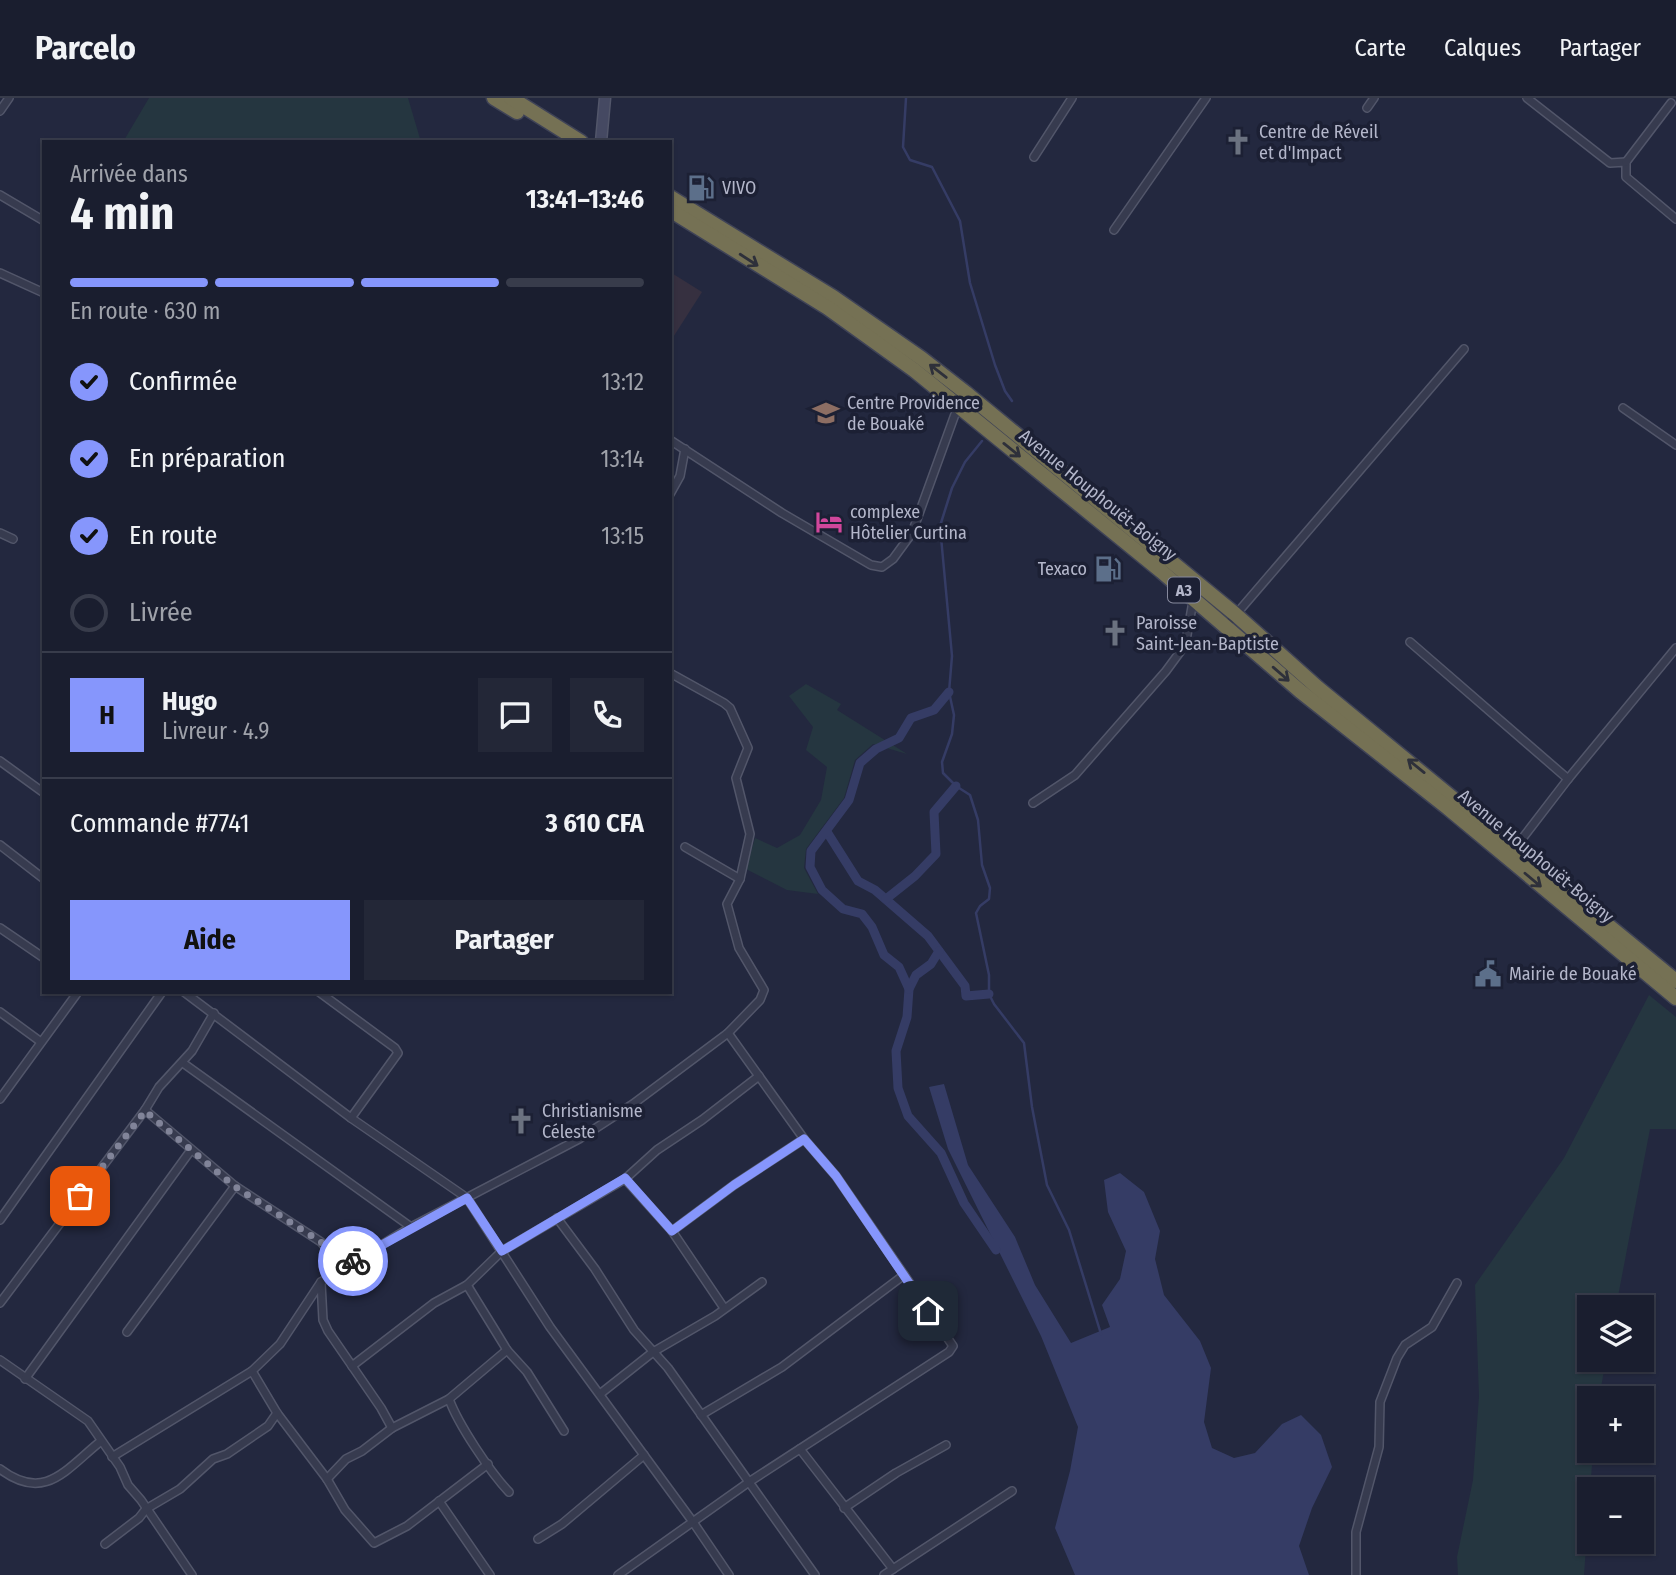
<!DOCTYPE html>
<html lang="fr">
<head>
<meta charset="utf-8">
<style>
	body { margin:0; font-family:"Fira Sans Condensed",sans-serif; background:#232737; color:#f1f3f6; height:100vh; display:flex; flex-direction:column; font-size:26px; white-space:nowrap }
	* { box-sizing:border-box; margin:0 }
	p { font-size:23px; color:#9fa2aa }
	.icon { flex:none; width:38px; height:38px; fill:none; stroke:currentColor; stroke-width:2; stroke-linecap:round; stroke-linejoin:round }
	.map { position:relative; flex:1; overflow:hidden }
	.side { position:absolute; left:42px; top:42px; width:630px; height:854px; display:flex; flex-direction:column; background:#1a1e2f; border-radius:0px; box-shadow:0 2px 5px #0004,0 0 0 2px #383c4b }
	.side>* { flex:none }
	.controls { position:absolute; left:1577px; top:1197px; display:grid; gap:14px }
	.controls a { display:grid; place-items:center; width:77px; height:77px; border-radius:0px; background:#1a1e2f; box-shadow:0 2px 5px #0004,0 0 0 2px #383c4b; font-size:35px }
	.pin { position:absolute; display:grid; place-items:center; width:60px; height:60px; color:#fff; margin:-30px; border-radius:14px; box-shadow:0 4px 10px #0006 }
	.courier { position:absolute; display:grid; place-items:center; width:70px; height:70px; margin:-35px; border:5px solid #8696fc; border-radius:50%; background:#fff; color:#222; box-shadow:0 2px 9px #0007 }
	.summary em { font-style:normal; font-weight:700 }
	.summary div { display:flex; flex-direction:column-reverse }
	.summary { display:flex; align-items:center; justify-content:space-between; height:119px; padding:0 28px }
	h1 { font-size:46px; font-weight:700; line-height:52px }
	.bar { display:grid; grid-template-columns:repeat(4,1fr); gap:10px 7px; align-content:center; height:84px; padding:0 28px }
	.bar i { height:9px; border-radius:5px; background:#383c4b }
	.bar .selected { background:#8696fc }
	.bar p { grid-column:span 4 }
	.line { display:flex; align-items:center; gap:18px; padding:0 28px; border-top:2px solid #383c4b }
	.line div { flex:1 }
	.round { display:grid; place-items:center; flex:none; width:74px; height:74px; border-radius:0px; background:#232737 }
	ol { padding:0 28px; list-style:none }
	li { display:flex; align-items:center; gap:21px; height:77px }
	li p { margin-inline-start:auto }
	li .icon { padding:7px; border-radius:50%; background:#8696fc; color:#111; stroke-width:4 }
	li:last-child { color:#9fa2aa }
	li i { width:38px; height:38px; border:4px solid #383c4b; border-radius:50% }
	.cta { display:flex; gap:14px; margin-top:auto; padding:14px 28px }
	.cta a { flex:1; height:80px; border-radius:0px; background:#8696fc; color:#111; font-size:28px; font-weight:700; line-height:80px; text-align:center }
	.cta a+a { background:#232737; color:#f1f3f6 }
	header { display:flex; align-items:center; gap:42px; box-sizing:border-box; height:98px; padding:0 35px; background:#1a1e2f; border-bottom:2px solid #383c4b }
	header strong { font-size:33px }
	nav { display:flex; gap:38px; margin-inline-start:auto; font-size:24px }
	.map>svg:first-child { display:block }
</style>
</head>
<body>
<header>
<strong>Parcelo</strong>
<nav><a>Carte</a><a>Calques</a><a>Partager</a></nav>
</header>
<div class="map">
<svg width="1676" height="1477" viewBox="0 0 1676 1477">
	<rect width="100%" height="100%" fill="#23283f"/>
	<polygon fill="#363040" points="670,174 702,194 670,244"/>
	<g fill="#253640">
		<polygon points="149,0 408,0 421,44 123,44"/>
		<polygon points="806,586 841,606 837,612 907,656 873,646 855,662 844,700 806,751 804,770 818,796 787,792 746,771 755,740 777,750 800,737 821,702 827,669 806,652 813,629 789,598"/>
		<polygon points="1649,897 1676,919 1676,1031 1650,1031 1616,1209 1589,1209 1589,1262 1606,1262 1599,1300 1589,1300 1589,1353 1593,1353 1584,1477 1458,1477 1457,1459 1473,1382 1479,1298 1475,1187 1564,1060"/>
	</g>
	<polygon fill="#353c65" points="944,986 968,1067 1015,1139 1035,1187 1071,1245 1110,1229 1102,1207 1120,1181 1126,1153 1108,1114 1104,1082 1120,1075 1144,1094 1160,1133 1155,1161 1164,1197 1200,1243 1211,1270 1204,1324 1212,1350 1234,1360 1255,1355 1282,1326 1301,1317 1321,1337 1332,1369 1312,1410 1299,1448 1309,1477 1075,1477 1055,1430 1070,1373 1078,1329 1041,1238 948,1051 929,989"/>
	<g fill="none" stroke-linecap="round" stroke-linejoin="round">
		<g stroke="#353c65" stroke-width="2.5">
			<polyline points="906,0 903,49 910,62 932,69 960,123 970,185 995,267 1005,293 1012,303"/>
			<polyline points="982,343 965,364 952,390 940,428 952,558 949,594 954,617 952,636 942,664 943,675 956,688 970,697 978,722 982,767 990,790 989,801 980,808 976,815 989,877 989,896 994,906 1024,945 1032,1009 1047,1087 1069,1132 1101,1236"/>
		</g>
		<g stroke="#353c65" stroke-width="9">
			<polyline points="827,734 858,783 875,792 928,838 965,888 966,898 989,896"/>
			<polyline points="886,801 915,778 936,756 934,714 956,688"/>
			<polyline points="939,853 931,866 916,877 909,891 907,919 896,953 898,990 908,1018 941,1055 964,1105 996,1152"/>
			<polyline points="909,891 899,869 884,857 872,829 862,816 843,811 822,792 810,769 811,753 849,702 860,665 876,651 899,640 911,620 934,612 949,594"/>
		</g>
		<g stroke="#52566a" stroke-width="10">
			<g id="street">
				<polyline points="1527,0 1610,65 1626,64 1626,79 1676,121"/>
				<polyline points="1367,10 1374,0"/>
				<polyline points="0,13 9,0"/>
				<polyline points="1034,59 1072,0"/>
				<polyline points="1626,64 1671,5"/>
				<polyline points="0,97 44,123"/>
				<polyline points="1114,132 1206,0"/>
				<polyline points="0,175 44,195"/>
				<polyline points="1623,310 1676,347"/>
				<polyline points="670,342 782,415 871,467 882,469 893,461 912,435 958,308"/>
				<polyline points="670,396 680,378 685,351"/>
				<polyline points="0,435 13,441"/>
				<polyline points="1226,528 1464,251"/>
				<polyline points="1410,544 1568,681"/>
				<polyline points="0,663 44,695"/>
				<polyline points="1033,705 1075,677 1166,573 1180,554 1187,537 1193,503"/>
				<polyline points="0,747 44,781"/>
				<polyline points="685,749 740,781"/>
				<polyline points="1515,750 1568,681 1676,550"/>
				<polyline points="0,830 44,860"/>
				<polyline points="184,894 351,1020 467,1100 550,1229 693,1424 729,1477"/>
				<polyline points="319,894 395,950 398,955 351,1020"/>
				<polyline points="0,914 41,944"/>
				<polyline points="183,965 411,1129"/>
				<polyline points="0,1001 78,894"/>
				<polyline points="145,1012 235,1088 321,1144 342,1169"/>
				<polyline points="625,1081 672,1133 724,1210"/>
				<polyline points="557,1120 595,1171 634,1232 668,1270 815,1477"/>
				<polyline points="0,1122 162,894"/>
				<polyline points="672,1133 734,1087 804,1041"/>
				<polyline points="321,1184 323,1222 328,1233 381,1310 392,1330"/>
				<polyline points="467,1187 496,1234 507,1252 527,1274 564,1333"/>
				<polyline points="0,1205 145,1012 159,989 192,953 214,915"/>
				<polyline points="127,1234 235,1088"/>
				<polyline points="0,1262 88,1323 120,1369 128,1387 141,1402 192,1477"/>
				<polyline points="352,1268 434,1205 467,1187 502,1153 625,1081 657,1052 702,1022 759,978"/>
				<polyline points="252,1273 277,1315 327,1381 345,1412 374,1445 407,1428 488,1366"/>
				<polyline points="25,1281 191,1052"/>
				<polyline points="600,1296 653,1254 715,1218 762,1184"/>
				<path d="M449 1301C458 1326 490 1374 509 1394"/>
				<polyline points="701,1317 782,1269 904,1177"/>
				<polyline points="800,1351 893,1471"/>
				<polyline points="112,1359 252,1273 280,1246 321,1184 411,1129 579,1041 633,1006 728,935 760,902 764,892 739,850 727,806 740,781 750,736 736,680 748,650 730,610 724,605 670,575"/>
				<path d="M0 1371C45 1405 66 1371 101 1343"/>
				<polyline points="327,1381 346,1361 362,1353 392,1330 449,1301 507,1252"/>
				<polyline points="439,1403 490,1477"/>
				<polyline points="844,1410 896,1375 946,1347"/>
				<polyline points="538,1441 562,1426 644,1357"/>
				<polyline points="105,1446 139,1420 146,1411 180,1391 213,1361 227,1356 268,1328 277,1315"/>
				<polyline points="618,1477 749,1384 949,1254 953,1248 836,1078 804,1041 728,935"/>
				<polyline points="884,1477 1012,1393"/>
				<polyline points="1356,1477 1356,1434 1379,1349 1380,1304 1397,1260 1405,1247 1432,1229 1457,1185"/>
			</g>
		</g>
		<g stroke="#52566a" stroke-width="13">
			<polyline id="secondary" points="601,44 605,0"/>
		</g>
		<g stroke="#3f4357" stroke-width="17">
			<g id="highway">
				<polyline points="494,0 517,14"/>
				<polyline points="511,0 581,44"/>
				<polyline points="670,99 833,199 921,260 966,295 1235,516 1318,590 1676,883"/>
				<polyline points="670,112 828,210 914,272 1161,473 1300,593 1448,710 1676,900"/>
			</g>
		</g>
		<use href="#street" stroke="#373b4f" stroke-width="7"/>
		<use href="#secondary" stroke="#454962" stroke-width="10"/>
		<use href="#highway" stroke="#757154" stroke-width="14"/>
	</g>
	<defs><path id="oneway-shaft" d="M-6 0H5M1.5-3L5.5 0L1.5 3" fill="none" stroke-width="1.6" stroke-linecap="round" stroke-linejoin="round" transform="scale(1.75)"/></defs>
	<g stroke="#2e303a">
		<use href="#oneway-shaft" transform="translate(749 162) rotate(33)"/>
		<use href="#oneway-shaft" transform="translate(938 273) rotate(-142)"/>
		<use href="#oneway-shaft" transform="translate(1012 352) rotate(39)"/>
		<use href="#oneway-shaft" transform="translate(1281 576) rotate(41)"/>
		<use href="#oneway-shaft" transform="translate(1416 668) rotate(-141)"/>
		<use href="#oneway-shaft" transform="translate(1533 782) rotate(40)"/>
	</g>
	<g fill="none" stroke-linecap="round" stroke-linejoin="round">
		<polyline stroke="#818499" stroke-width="7" stroke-dasharray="0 12.6" points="80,1098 145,1013 234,1088 321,1144 342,1169 353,1163"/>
		<polyline stroke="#8696fc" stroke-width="9" points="353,1163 467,1100 502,1153 625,1080 672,1133 734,1087 804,1041 836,1078 928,1213"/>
	</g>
	<defs>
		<g id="church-bare" transform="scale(2.1)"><path d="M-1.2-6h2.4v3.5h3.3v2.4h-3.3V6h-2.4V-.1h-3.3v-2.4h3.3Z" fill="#6b7280" stroke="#1c2034" stroke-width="2.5" paint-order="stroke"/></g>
		<g id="fuel-bare" transform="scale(2.1)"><path d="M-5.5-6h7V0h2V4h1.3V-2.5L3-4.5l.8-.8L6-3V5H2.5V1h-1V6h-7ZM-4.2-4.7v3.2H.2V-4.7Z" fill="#5c6f8a" stroke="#1c2034" stroke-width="2.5" paint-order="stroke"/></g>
		<g id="university-bare" transform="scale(2.1)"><path d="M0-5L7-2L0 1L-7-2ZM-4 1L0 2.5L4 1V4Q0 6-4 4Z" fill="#8d6e63" stroke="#1c2034" stroke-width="2.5" paint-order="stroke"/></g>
		<g id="hotel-bare" transform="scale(2.1)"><path d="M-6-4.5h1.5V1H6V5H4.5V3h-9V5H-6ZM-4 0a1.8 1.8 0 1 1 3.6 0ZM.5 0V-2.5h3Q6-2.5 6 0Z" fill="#d1479c" stroke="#1c2034" stroke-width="2.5" paint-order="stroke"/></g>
		<g id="civic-bare" transform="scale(2.1)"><path d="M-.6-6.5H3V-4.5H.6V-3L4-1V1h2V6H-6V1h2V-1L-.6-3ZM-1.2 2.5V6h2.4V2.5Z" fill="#5c6f8a" stroke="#1c2034" stroke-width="2.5" paint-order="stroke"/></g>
	</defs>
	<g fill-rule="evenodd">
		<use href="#church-bare" x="1238" y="44"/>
		<use href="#fuel-bare" x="701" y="90"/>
		<use href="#university-bare" x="826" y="315"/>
		<use href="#hotel-bare" x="829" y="424"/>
		<use href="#fuel-bare" x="1108" y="471"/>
		<use href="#church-bare" x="1115" y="535"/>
		<use href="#civic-bare" x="1488" y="876"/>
		<use href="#church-bare" x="521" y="1023"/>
	</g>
	<g text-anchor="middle" stroke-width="7" stroke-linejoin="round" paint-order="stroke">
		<rect fill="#1c2034" stroke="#86899d" stroke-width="2" x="1168" y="479.5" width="32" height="25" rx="5"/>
		<g font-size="16" font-weight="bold" fill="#b3b6ca">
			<text x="1184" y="498">A3</text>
		</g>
		<g font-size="18" fill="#b3b6ca" stroke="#1c2034" text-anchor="start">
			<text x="1259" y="40">Centre de Réveil<tspan x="1259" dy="21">et d'Impact</tspan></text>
			<text x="722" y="96">VIVO</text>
			<text x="847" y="311">Centre Providence<tspan x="847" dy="21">de Bouaké</tspan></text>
			<text x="850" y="420">complexe<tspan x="850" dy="21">Hôtelier Curtina</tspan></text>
			<text x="1087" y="477" text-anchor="end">Texaco</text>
			<text x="1136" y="531">Paroisse<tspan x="1136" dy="21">Saint-Jean-Baptiste</tspan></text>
			<text x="1509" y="882">Mairie de Bouaké</text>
			<text x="542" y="1019">Christianisme<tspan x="542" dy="21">Céleste</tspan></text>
		</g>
		<g font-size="18" fill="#b3b6ca" stroke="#1c2034">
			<text transform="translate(1098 397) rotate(39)" y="6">Avenue Houphouët-Boigny</text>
			<text transform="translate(1536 758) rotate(40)" y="6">Avenue Houphouët-Boigny</text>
		</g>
	</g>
</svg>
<div class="controls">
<a><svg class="icon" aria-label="layers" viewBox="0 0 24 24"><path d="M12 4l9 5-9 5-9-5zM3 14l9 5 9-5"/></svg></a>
<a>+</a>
<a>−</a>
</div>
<div class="pin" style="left:80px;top:1098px;background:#ea580c"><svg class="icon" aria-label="bag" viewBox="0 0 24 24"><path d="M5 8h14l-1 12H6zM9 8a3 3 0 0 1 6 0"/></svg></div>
<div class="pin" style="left:928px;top:1213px;background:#1f2937"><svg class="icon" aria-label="home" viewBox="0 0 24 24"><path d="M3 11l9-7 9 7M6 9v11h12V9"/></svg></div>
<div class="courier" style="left:353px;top:1163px"><svg class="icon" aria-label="bike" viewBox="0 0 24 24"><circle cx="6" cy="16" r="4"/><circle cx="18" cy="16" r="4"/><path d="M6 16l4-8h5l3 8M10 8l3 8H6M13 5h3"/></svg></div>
<section class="side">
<div class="summary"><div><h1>4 min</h1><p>Arrivée dans</p></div><em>13:41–13:46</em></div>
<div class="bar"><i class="selected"></i><i class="selected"></i><i class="selected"></i><i></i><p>En route · 630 m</p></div>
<ol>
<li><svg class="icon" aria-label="check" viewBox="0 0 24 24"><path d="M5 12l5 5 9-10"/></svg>Confirmée<p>13:12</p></li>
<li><svg class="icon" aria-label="check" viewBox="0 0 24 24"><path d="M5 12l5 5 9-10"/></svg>En préparation<p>13:14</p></li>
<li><svg class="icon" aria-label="check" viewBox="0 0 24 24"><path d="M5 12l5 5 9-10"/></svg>En route<p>13:15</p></li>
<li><i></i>Livrée</li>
</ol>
<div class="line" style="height:126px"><b class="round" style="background:#8696fc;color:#111">H</b><div><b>Hugo</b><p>Livreur · 4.9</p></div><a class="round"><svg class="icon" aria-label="chat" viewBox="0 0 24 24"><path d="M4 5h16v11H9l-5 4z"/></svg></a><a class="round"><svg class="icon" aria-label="phone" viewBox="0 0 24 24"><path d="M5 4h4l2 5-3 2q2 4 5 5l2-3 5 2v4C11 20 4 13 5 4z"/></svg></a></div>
<div class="line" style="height:91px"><div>Commande #7741</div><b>3 610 CFA</b></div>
<div class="cta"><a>Aide</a><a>Partager</a></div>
</section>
</div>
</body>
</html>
